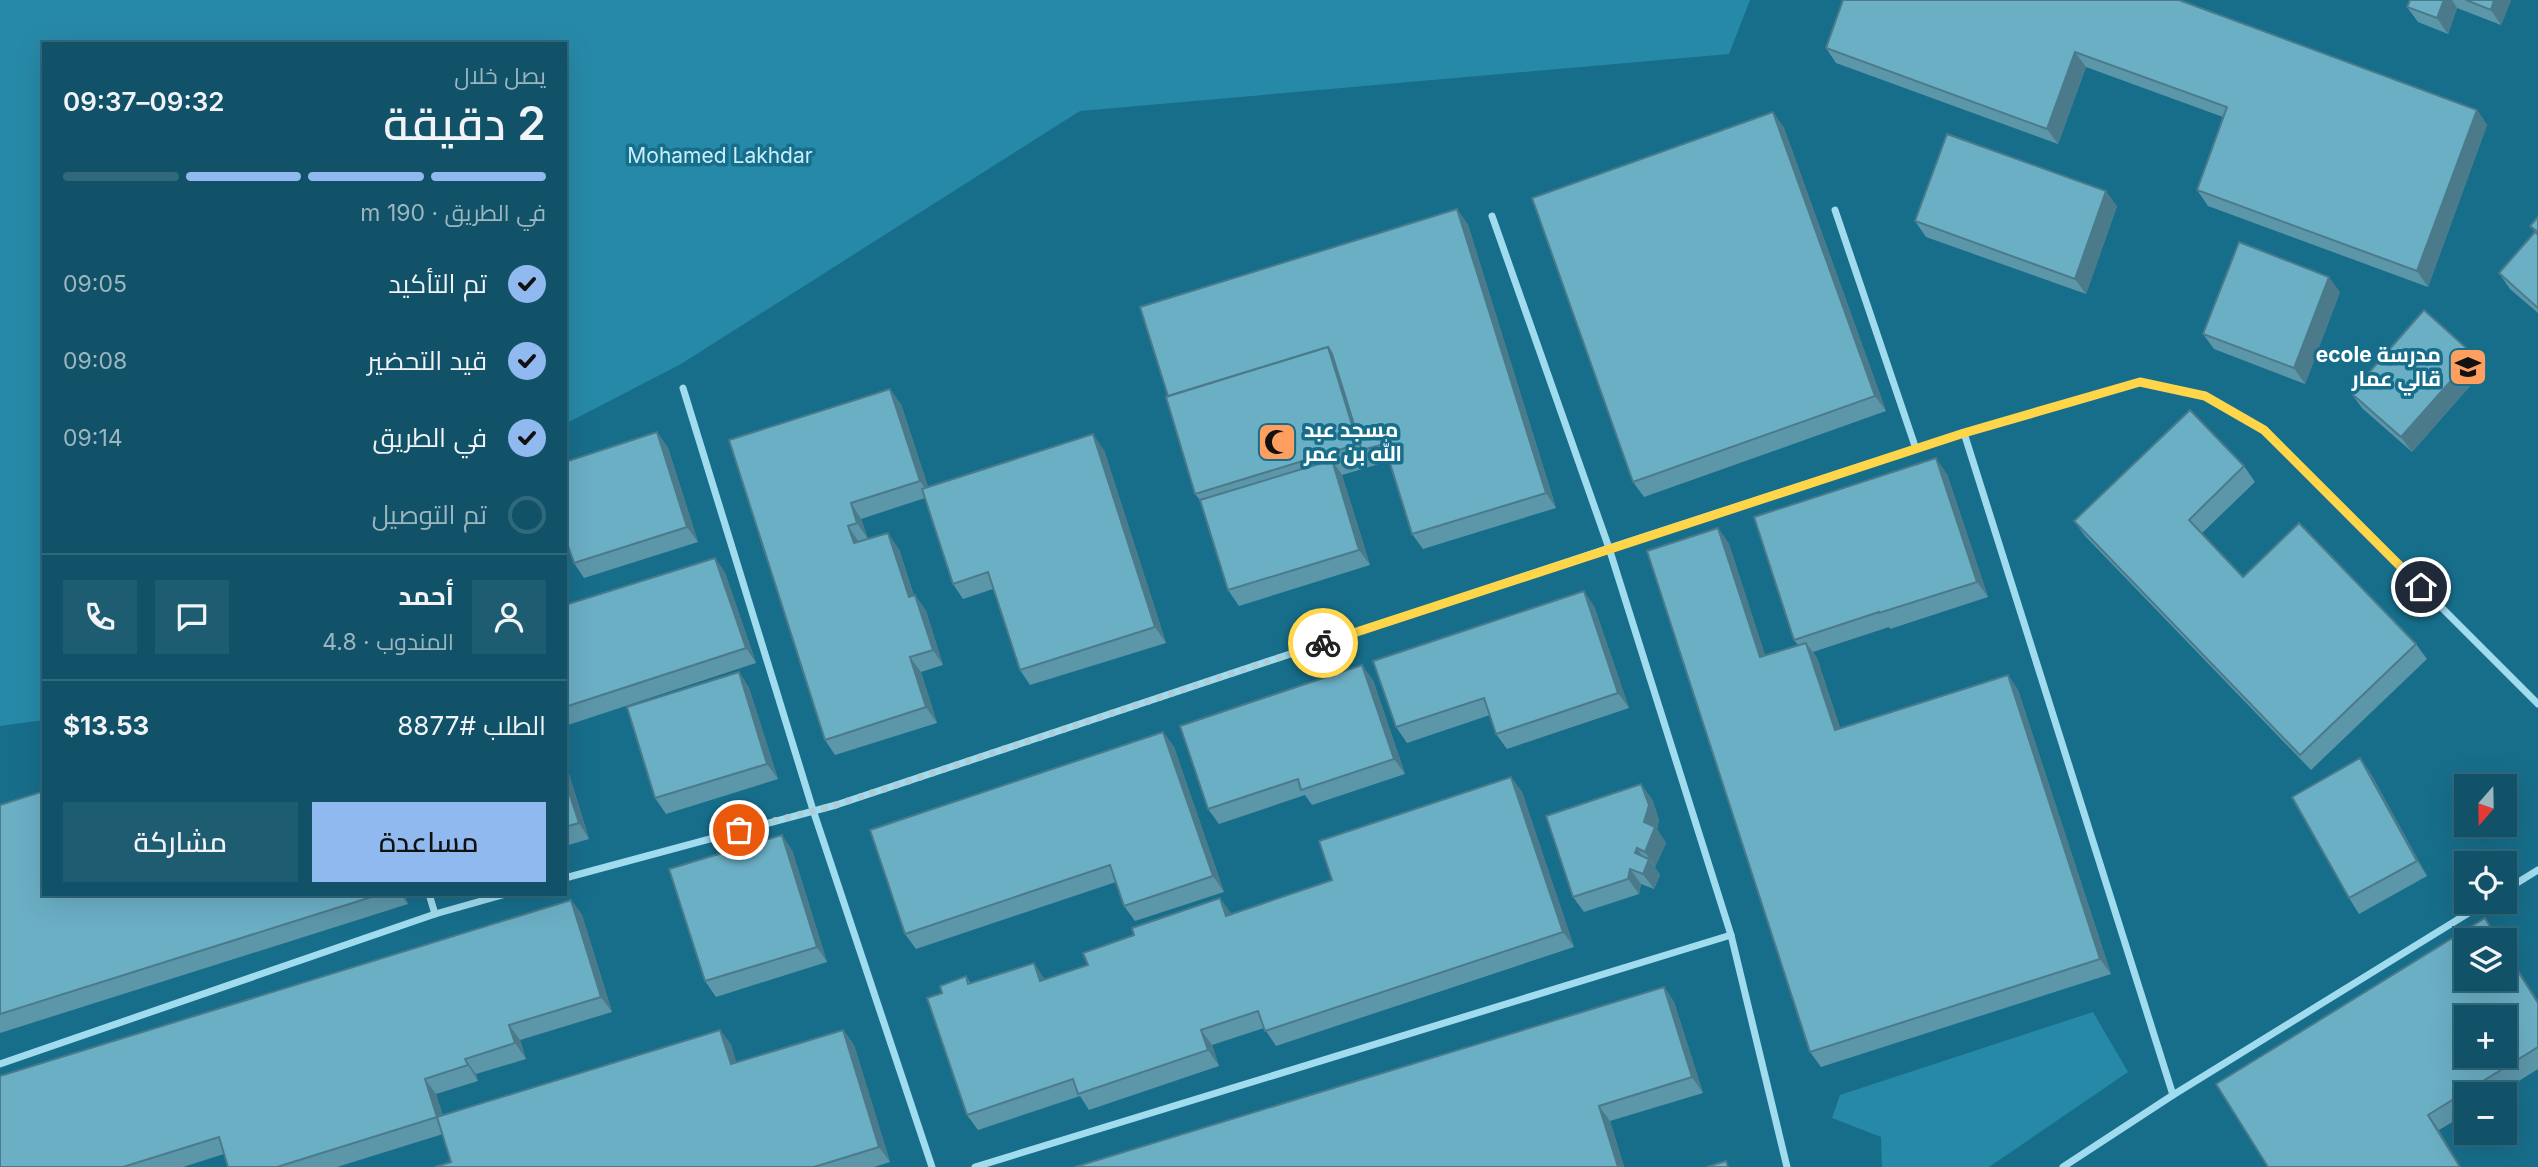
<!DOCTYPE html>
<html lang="ar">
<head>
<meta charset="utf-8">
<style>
	body { margin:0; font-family:Inter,Cairo,sans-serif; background:#1e5c71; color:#f1f3f6; direction:rtl; height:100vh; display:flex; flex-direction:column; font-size:26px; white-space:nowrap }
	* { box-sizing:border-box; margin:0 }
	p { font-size:23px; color:#9cb6c0 }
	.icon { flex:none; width:38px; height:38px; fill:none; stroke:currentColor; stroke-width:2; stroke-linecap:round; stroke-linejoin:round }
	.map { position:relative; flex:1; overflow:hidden; direction:ltr }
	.sheet { position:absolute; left:42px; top:42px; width:525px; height:854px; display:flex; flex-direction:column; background:#115268; border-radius:0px; box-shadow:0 7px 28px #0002,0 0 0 2px #30697c; direction:rtl }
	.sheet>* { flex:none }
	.needle { width:46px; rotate:200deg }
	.tools { position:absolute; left:2454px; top:774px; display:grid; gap:14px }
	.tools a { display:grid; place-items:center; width:63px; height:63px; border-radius:0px; background:#115268; box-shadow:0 7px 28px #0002,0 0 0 2px #30697c; font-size:35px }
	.pin { position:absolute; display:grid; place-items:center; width:60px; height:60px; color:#fff; margin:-30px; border:4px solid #fff; border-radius:50%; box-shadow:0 2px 7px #0007 }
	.courier { position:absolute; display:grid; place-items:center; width:70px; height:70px; margin:-35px; border:5px solid #ffd54a; border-radius:50%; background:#fff; color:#222; box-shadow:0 2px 9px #0007 }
	.headline em { font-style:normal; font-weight:600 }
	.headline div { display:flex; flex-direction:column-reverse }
	.headline { display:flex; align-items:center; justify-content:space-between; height:119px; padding:0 21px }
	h1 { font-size:46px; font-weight:600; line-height:52px }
	.bar { display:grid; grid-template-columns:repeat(4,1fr); gap:10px 7px; align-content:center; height:84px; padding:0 21px }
	.bar i { height:9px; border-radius:5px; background:#30697c }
	.bar .on { background:#90b9f0 }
	.bar p { grid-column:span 4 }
	.line { display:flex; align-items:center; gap:18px; padding:0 21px; border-top:2px solid #30697c }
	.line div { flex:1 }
	.round { display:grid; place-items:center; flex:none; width:74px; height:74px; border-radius:0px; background:#1e5c71 }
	ol { padding:0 21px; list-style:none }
	li { display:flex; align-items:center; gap:21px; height:77px }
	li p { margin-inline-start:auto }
	li .icon { padding:7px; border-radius:50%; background:#90b9f0; color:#111; stroke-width:4 }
	li:last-child { color:#9cb6c0 }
	li i { width:38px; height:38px; border:4px solid #30697c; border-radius:50% }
	.action { display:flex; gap:14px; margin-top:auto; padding:14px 21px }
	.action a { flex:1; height:80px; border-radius:0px; background:#90b9f0; color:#111; font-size:28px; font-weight:600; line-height:80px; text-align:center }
	.action a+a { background:#1e5c71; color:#f1f3f6 }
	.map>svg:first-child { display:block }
</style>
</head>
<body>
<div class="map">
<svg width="2538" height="1167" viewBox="0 0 2538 1167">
	<rect width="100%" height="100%" fill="#176e8b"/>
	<g fill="#2789a8">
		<polygon points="0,0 1750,0 1729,54 1080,111 681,364 565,424 565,44 44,44 44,720 0,726"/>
		<polygon points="2093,1012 2128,1072 1989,1167 1882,1167 1881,1137 1832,1118 1840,1095"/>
	</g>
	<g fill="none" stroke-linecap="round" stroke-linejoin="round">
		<g stroke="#a1dcee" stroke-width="7">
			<polyline points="1835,210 1916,449"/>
			<polyline points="1492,216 1609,548 1731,935 1787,1167"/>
			<polyline points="683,388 813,810 932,1167"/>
			<polyline points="1964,433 2173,1095"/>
			<polyline points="565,878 836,805 1609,548 1964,433 2140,382 2205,396 2264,430 2538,704"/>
			<polyline points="2504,891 2538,870"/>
			<polyline points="429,894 435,914"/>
			<polyline points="0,1064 435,914 506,894"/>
			<polyline points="975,1167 1731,935"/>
			<polyline points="2063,1167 2173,1095 2488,901"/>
		</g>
	</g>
	<g fill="#5c96a9">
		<polygon points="1843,0 2477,110 2487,125 2428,287 2208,206 2197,190 2223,117 2086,67 2058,144 1836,63 1826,48"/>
		<polygon points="2410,0 2511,0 2501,25 2457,8 2448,34 2418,22 2407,7"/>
		<polygon points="1773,112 1784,128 1886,411 1644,497 1633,482"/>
		<polygon points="2117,206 2086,294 1926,237 1915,221"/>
		<polygon points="1457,209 1468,225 1556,508 1423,549 1412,534 1389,461 1342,475 1370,565 1239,606 1228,590 1200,500 1195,494 1168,396"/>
		<polygon points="2538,217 2538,313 2510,289 2499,273 2535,232 2530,226"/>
		<polygon points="2340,292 2305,384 2214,349 2203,334"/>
		<polygon points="2484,370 2412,452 2362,408 2351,393"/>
		<polygon points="901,404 928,487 1104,450 1166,643 1030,685 1020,670 993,589 963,599 953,584 925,498 861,519 868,539 899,549 914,596 915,595 926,611 943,665 921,672 937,723 835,755 825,740 729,440"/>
		<polygon points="657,432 668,448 698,542 584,578 574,563"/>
		<polygon points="2244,466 2255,482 2201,534 2243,577 2416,644 2427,659 2311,770 2085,536 2074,521"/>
		<polygon points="1947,474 1988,597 1890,629 1889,627 1813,652 1817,658 1840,728 2008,675 2018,690 2111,974 1821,1067 1810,1052 1718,528 1729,544 1765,656 1798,645 1794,640"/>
		<polygon points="715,558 725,573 756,663 565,726 565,605"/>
		<polygon points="1594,606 1629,708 1507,749 1496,734 1490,715 1407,743 1396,727"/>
		<polygon points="739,672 749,688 778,779 666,814 655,798"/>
		<polygon points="1373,680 1405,774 1312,805 1305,795 1219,824 1208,809"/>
		<polygon points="1163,732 1174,747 1224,892 1135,921 1124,906 1116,882 916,949 905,934"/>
		<polygon points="2360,758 2371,774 2427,876 2359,914 2349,898"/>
		<polygon points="565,761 589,839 565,846"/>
		<polygon points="1511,777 1522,792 1574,947 1276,1046 1264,1028 1212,1045 1219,1066 1089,1110 1080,1096 978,1130 967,1115 942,993 966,976 971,984 1044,978 1045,980 1332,880"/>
		<polygon points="1652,799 1659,820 1657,829 1666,843 1655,867 1654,866 1660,875 1654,889 1641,884 1639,894 1584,912 1573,897"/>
		<polygon points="0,805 44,894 404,894 408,904 0,1033"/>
		<polygon points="792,850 827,962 716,997 705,981"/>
		<polygon points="571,900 582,915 612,1012 520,1040 526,1059 476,1074 478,1081 436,1094 443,1116 720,1030 731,1045 736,1063 843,1030 854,1045 890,1162 874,1167 435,1167 451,1162 443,1134 337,1167 228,1167 224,1154 183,1167 0,1167"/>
		<polygon points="2485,918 2499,940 2466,940 2504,948 2538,1001 2538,1069 2498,1094 2466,1094 2466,1114 2439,1130 2268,1167"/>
		<polygon points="1664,987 1674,1002 1703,1093 1610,1121 1624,1167 1075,1167"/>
	</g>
	<g fill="#4b7a8a">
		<polygon points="2444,0 2452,0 2457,8 2448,34 2437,18"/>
		<polygon points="2494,0 2511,0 2501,25 2491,10"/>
		<polygon points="2075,52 2086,67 2058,144 2047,129"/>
		<polygon points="2477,110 2487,125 2428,287 2417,271"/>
		<polygon points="1773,112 1784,128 1886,411 1875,396"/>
		<polygon points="2106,191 2117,206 2086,294 2075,279"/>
		<polygon points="1457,209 1468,225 1556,508 1546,493"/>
		<polygon points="2329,277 2340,292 2305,384 2294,368"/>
		<polygon points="1328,347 1343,369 1362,450 1358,444"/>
		<polygon points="2474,355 2484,370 2412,452 2401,437"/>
		<polygon points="890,389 901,404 931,497 920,481"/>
		<polygon points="657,432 668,448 698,542 687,527"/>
		<polygon points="1093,434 1104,450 1166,643 1155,627"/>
		<polygon points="1936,458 1947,474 1988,597 1977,582"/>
		<polygon points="1332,460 1342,475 1370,565 1359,550"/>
		<polygon points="851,503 861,519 868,539 857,523"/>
		<polygon points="848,526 859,542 854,543"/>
		<polygon points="1718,528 1729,544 1771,673 1760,657"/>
		<polygon points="888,533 899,549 919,613 909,597"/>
		<polygon points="715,558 725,573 756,663 746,648"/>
		<polygon points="1584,591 1594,606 1629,708 1618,693"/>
		<polygon points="915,595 926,611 943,665 933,650"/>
		<polygon points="1806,643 1817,658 1846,745 1835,730"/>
		<polygon points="910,657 921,672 937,723 926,707"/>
		<polygon points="1362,665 1373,680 1405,774 1394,759"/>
		<polygon points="739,672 749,688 778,779 767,764"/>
		<polygon points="2008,675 2018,690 2111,974 2100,959"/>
		<polygon points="1163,732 1174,747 1224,892 1213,876"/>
		<polygon points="2360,758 2371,774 2427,876 2417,861"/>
		<polygon points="565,761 589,839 579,823 565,780"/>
		<polygon points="1511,777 1522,792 1574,947 1563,932"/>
		<polygon points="1641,784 1652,799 1659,820 1657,829 1666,843 1655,867 1645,852"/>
		<polygon points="782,835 792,850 827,962 817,947"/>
		<polygon points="1637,848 1647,863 1649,859 1660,875 1654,889 1643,874 1635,853"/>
		<polygon points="1630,869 1641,884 1639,894 1628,879"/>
		<polygon points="400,894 404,894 408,904"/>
		<polygon points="1220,898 1231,913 1237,931 1226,916"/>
		<polygon points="571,900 582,915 612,1012 601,997"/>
		<polygon points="2504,948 2538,1001 2538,1003 2504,949"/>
		<polygon points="1034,963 1044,978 1051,997 1040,981"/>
		<polygon points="1664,987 1674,1002 1703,1093 1692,1077"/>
		<polygon points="509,1025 520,1040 526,1059 515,1043"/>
		<polygon points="720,1030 731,1045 742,1080 731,1064"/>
		<polygon points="843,1030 854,1045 890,1162 879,1147"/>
		<polygon points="1201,1030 1212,1045 1219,1066 1208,1050"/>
		<polygon points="465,1059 476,1074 478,1081 468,1065"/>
		<polygon points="425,1079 436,1094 448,1133 437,1117"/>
		<polygon points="1599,1106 1610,1121 1624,1167 1618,1167"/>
		<polygon points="2428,1115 2439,1130 2461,1167 2460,1167"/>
	</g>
	<g fill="#6bafc5" stroke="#4b7a8a" stroke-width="2" fill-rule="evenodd">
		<polygon points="1843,0 2179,0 2477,110 2417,271 2197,190 2227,107 2075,52 2047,129 1826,48"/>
		<polygon points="2410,0 2444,0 2437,18 2407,7"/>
		<polygon points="2466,0 2494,0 2491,10"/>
		<polygon points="1773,112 1875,396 1633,482 1532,198"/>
		<polygon points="1947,134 2106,191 2075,279 1915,221"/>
		<polygon points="1457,209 1546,493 1412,534 1384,444 1362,450 1332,354 1328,347 1168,396 1140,307"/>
		<polygon points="2538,217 2538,232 2530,226"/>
		<polygon points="2535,232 2538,235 2538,308 2499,273"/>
		<polygon points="2239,242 2329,277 2294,368 2203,334"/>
		<polygon points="2424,310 2474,355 2401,437 2351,393"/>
		<polygon points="1328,347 1358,444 1195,494 1166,397"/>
		<polygon points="890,389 920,481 851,503 857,523 848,526 854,543 888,533 909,597 915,595 933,650 910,657 926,707 825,740 729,440"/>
		<polygon points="2190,410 2244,466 2189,520 2243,577 2299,523 2416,644 2300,755 2074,521"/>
		<polygon points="657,432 687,527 574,563 565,537 565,462"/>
		<polygon points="1093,434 1155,627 1020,670 988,572 953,584 922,489"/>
		<polygon points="1936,458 1977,582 1879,613 1879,612 1794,640 1754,517"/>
		<polygon points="1332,460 1359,550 1228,590 1200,500"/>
		<polygon points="1718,528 1760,657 1806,643 1835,730 2008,675 2100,959 1810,1052 1647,551"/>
		<polygon points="715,558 746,648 565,707 565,605"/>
		<polygon points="1584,591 1618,693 1496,734 1484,698 1396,727 1373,661"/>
		<polygon points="1362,665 1394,759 1301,790 1298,779 1208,809 1180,726"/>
		<polygon points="739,672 767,764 655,798 627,707"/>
		<polygon points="1163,732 1213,876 1124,906 1110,865 905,934 870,830"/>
		<polygon points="2360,758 2417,861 2349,898 2292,797"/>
		<polygon points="1511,777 1563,932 1265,1031 1258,1011 1201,1030 1208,1050 1078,1094 1073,1079 967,1115 927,998 942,993 940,986 966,976 968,984 1034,963 1040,981 1088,965 1083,953 1134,935 1132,928 1220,898 1226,916 1332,880 1319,841"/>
		<polygon points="565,780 579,823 565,827"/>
		<polygon points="1641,784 1649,805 1644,822 1655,827 1645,852 1637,848 1635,853 1649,859 1643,874 1630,869 1628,879 1573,897 1546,816"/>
		<polygon points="44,791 44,894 381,894 0,1014 0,805"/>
		<polygon points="782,835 817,947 705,981 669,869"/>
		<polygon points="571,900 601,997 509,1025 515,1043 465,1059 468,1065 425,1079 437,1117 720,1030 731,1064 843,1030 879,1147 814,1167 435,1167 451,1162 437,1117 277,1167 228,1167 219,1137 123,1167 0,1167 0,1076"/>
		<path d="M2485 918 2498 940H2466V978H2504V949L2538 1003V1047L2428 1115 2460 1167H2268L2216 1084ZM2466 1017H2504V1055H2466Z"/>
		<polygon points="1664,987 1692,1077 1599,1106 1618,1167 1075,1167"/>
		<polygon points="1726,1161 1728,1167 1707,1167"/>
	</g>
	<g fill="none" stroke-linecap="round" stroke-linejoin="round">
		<polyline stroke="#aeccd6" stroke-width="7" stroke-dasharray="0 12.6" points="739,830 836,805 1323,643"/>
		<polyline stroke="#ffd54a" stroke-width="9" points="1323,643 1964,433 2140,382 2205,396 2264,430 2421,587"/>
	</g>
	<defs>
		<g id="school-square" transform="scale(2.0125)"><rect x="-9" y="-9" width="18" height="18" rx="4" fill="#ff9f5f" stroke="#176e8b"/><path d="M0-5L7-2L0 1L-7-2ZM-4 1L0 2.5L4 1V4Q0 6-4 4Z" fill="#111"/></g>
		<g id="mosque-square" transform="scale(2.0125)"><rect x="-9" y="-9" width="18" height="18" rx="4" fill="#ff9f5f" stroke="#176e8b"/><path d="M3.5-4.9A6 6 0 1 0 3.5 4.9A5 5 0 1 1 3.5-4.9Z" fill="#111"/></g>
	</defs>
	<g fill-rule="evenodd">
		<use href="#school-square" x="2468" y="367"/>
		<use href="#mosque-square" x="1277" y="442"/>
	</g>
	<g text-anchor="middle" stroke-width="7" stroke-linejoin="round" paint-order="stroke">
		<g font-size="21" fill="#c7eefa" stroke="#176e8b">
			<text x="720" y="163">Mohamed Lakhdar</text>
		</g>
		<g font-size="21" font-weight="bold" fill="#fff" stroke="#176e8b" text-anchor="end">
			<text x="2441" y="362">ecole مدرسة<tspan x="2441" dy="24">قالي عمار</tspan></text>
			<text x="1304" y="437" text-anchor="start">مسجد عبد<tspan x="1304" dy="24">الله بن عمر</tspan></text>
		</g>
	</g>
</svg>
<div class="tools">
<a><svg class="needle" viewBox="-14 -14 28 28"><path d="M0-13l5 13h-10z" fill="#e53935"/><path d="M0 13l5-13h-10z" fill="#9cb6c0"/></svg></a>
<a><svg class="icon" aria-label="locate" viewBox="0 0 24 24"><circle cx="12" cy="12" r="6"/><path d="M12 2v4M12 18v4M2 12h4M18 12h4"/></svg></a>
<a><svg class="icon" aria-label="layers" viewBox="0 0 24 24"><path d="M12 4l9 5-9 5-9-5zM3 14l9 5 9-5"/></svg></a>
<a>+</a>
<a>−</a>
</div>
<div class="pin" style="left:739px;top:830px;background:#ea580c"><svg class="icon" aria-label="bag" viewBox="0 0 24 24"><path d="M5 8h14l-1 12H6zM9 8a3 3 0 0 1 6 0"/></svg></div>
<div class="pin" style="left:2421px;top:587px;background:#1f2937"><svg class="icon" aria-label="home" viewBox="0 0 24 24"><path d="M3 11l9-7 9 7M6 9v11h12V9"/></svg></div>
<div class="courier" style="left:1323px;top:643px"><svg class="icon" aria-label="bike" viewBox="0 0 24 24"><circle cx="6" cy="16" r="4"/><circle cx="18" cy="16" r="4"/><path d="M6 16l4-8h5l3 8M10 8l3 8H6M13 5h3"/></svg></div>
<section class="sheet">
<div class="headline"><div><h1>2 دقيقة</h1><p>يصل خلال</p></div><em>09:32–09:37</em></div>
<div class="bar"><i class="on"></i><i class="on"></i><i class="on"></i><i></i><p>في الطريق · 190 m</p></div>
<ol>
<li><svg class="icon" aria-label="check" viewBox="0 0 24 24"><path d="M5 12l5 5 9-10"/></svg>تم التأكيد<p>09:05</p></li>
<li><svg class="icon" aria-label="check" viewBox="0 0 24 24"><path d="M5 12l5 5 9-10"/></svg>قيد التحضير<p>09:08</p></li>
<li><svg class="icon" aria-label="check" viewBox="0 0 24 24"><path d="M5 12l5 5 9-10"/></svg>في الطريق<p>09:14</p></li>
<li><i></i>تم التوصيل</li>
</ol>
<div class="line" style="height:126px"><a class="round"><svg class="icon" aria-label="person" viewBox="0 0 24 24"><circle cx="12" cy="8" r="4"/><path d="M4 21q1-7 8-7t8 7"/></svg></a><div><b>أحمد</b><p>المندوب · 4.8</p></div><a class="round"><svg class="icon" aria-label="chat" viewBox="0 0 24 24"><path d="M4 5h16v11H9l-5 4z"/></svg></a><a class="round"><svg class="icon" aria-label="phone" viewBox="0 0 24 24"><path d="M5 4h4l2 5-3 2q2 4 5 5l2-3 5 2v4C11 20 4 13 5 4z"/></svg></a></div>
<div class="line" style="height:91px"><div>الطلب #8877</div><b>$13.53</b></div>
<div class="action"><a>مساعدة</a><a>مشاركة</a></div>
</section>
</div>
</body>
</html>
